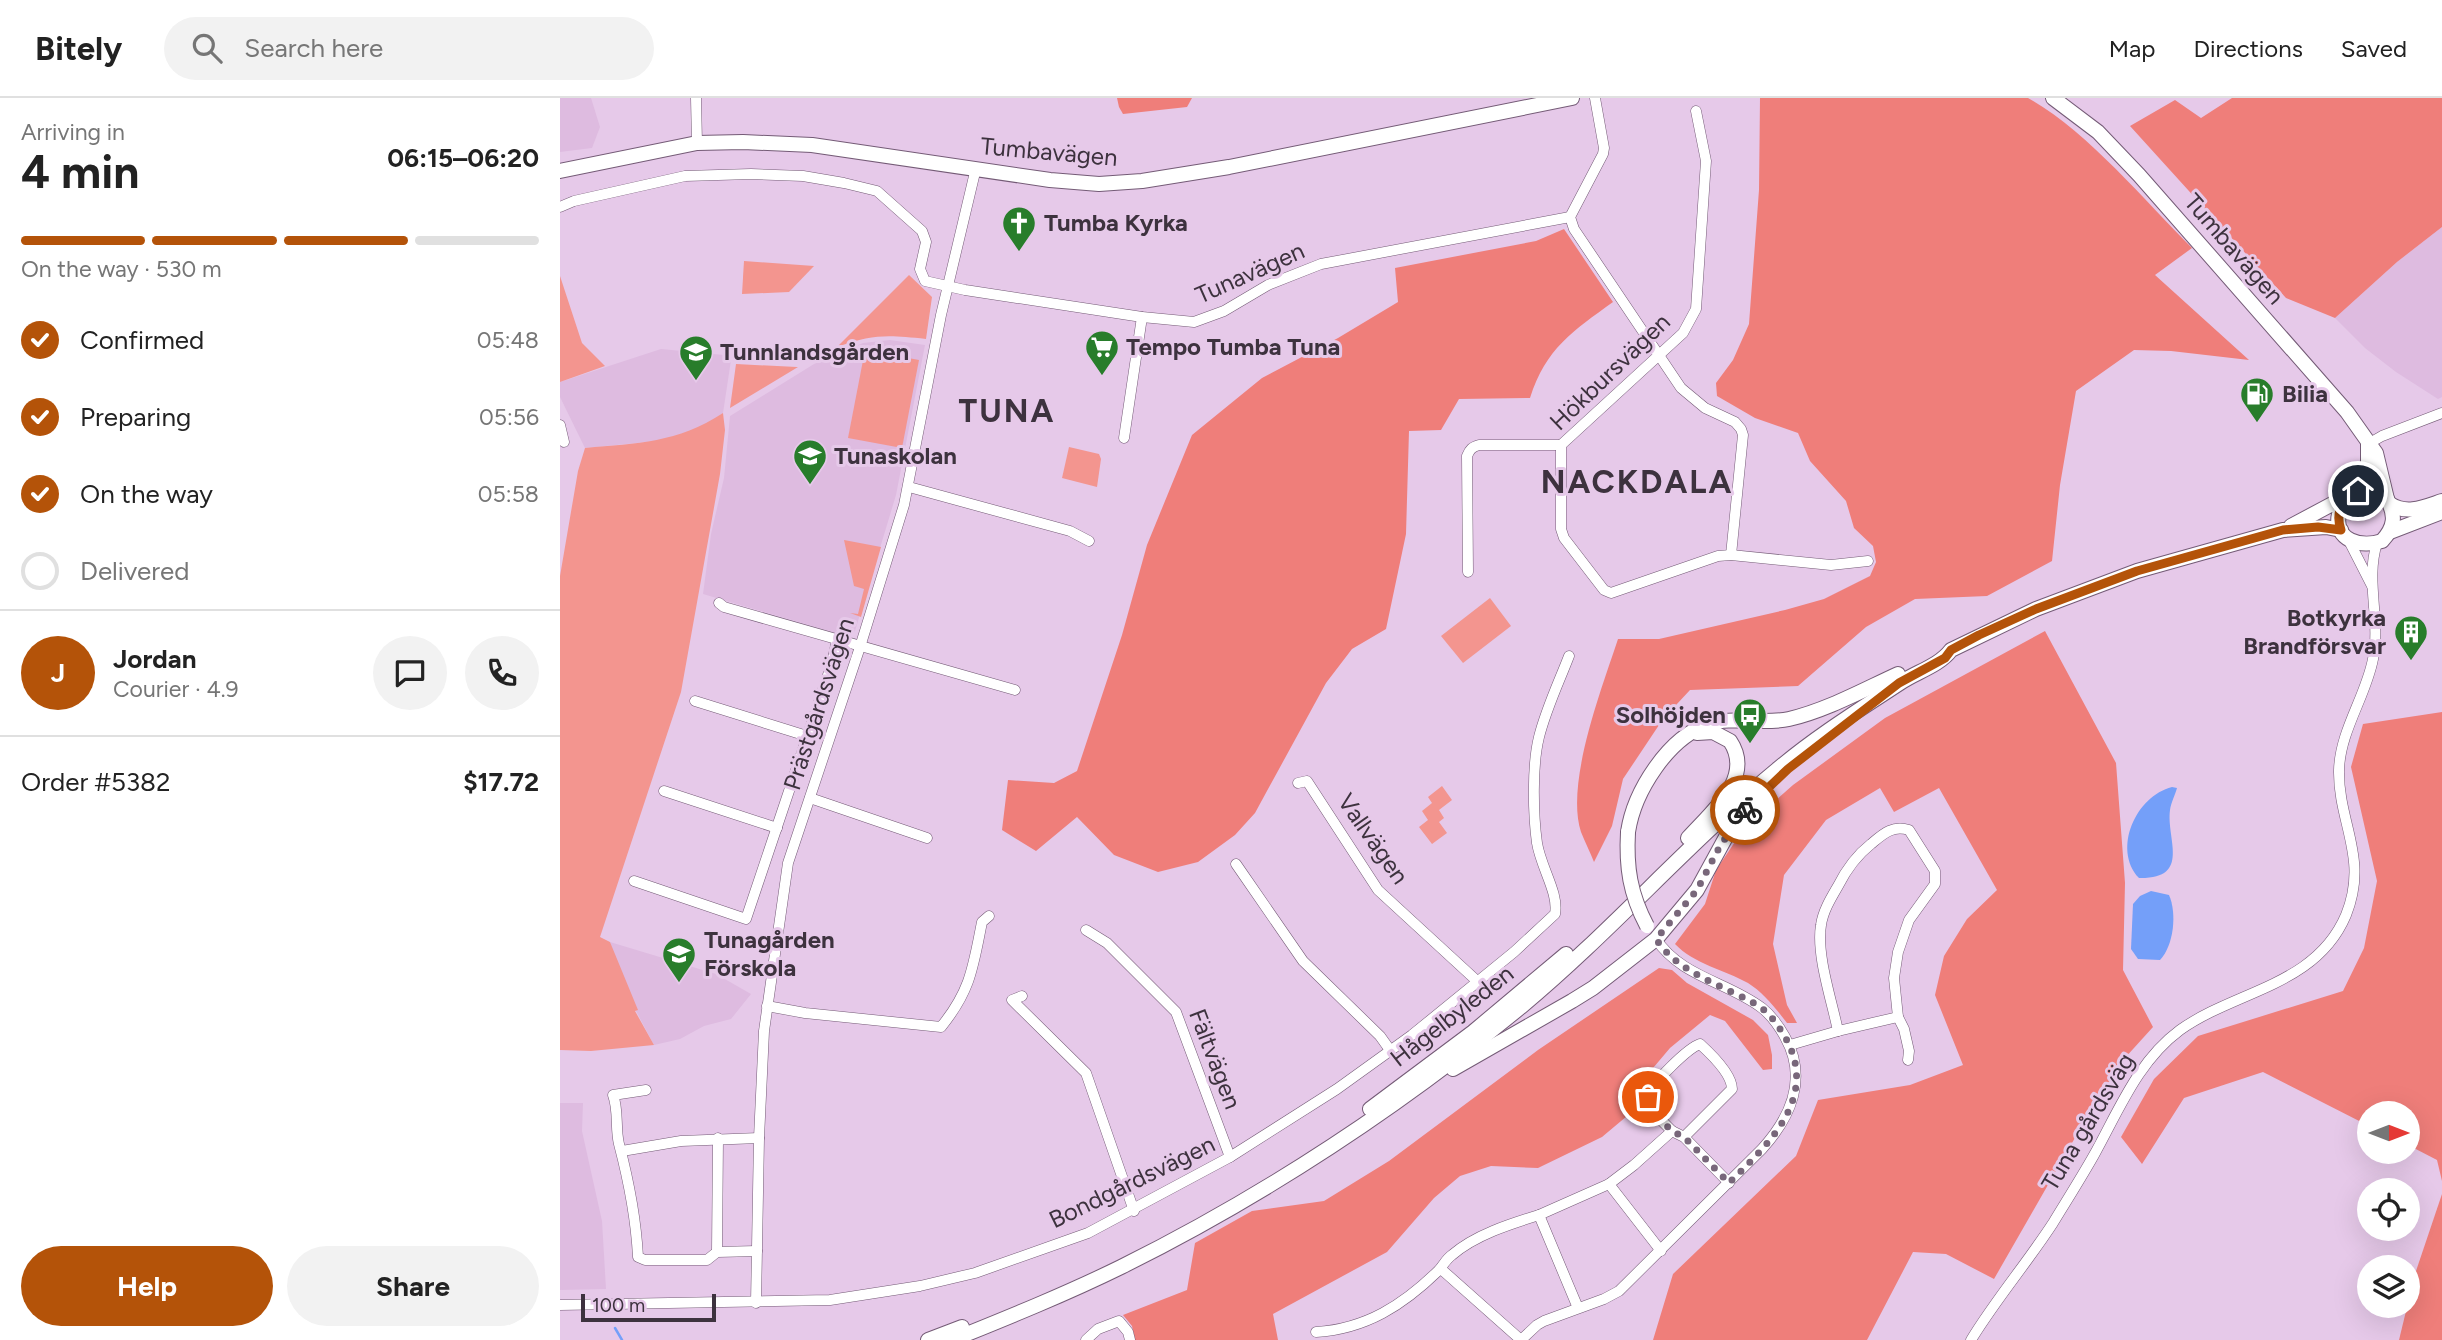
<!DOCTYPE html>
<html lang="en">
<head>
<meta charset="utf-8">
<style>
	body { margin:0; font-family:Figtree,sans-serif; background:#f2f2f2; color:#222; height:100vh; display:flex; flex-direction:column; font-size:26px; white-space:nowrap }
	* { box-sizing:border-box; margin:0 }
	p { font-size:23px; color:#767676 }
	.icon { flex:none; width:38px; height:38px; fill:none; stroke:currentColor; stroke-width:2; stroke-linecap:round; stroke-linejoin:round }
	.map { position:relative; flex:1; overflow:hidden }
	.side { display:flex; flex-direction:column; background:#fff; width:560px }
	.side>* { flex:none }
	.needle { width:46px; rotate:90deg }
	.controls { position:absolute; left:1797px; top:1003px; display:grid; gap:14px }
	.controls a { display:grid; place-items:center; width:63px; height:63px; border-radius:50%; background:#fff; box-shadow:0 7px 28px #0002; font-size:35px }
	.scale { position:absolute; left:21px; bottom:18px; width:135px; box-sizing:border-box; padding-left:7px; border:4px solid #3d323e; border-top:0; font-size:19px; line-height:24px; white-space:nowrap; color:#3d323e; -webkit-text-stroke:5px #e6c9e9; paint-order:stroke }
	.pin { position:absolute; display:grid; place-items:center; width:60px; height:60px; color:#fff; margin:-30px; border:4px solid #fff; border-radius:50%; box-shadow:0 2px 7px #0007 }
	.courier { position:absolute; display:grid; place-items:center; width:70px; height:70px; margin:-35px; border:5px solid #b45309; border-radius:50%; background:#fff; color:#222; box-shadow:0 2px 9px #0007 }
	.head em { font-style:normal; font-weight:700 }
	.head div { display:flex; flex-direction:column-reverse }
	.head { display:flex; align-items:center; justify-content:space-between; height:119px; padding:0 21px }
	h1 { font-size:46px; font-weight:700; line-height:52px }
	.bar { display:grid; grid-template-columns:repeat(4,1fr); gap:10px 7px; align-content:center; height:84px; padding:0 21px }
	.bar i { height:9px; border-radius:5px; background:#e0e0e0 }
	.bar .selected { background:#b45309 }
	.bar p { grid-column:span 4 }
	.line { display:flex; align-items:center; gap:18px; padding:0 21px; border-top:2px solid #e0e0e0 }
	.line div { flex:1 }
	.round { display:grid; place-items:center; flex:none; width:74px; height:74px; border-radius:37px; background:#f2f2f2 }
	ol { padding:0 21px; list-style:none }
	li { display:flex; align-items:center; gap:21px; height:77px }
	li p { margin-inline-start:auto }
	li .icon { padding:7px; border-radius:50%; background:#b45309; color:#fff; stroke-width:4 }
	li:last-child { color:#767676 }
	li i { width:38px; height:38px; border:4px solid #e0e0e0; border-radius:50% }
	.button { display:flex; gap:14px; margin-top:auto; padding:14px 21px }
	.button a { flex:1; height:80px; border-radius:42px; background:#b45309; color:#fff; font-size:28px; font-weight:700; line-height:80px; text-align:center }
	.button a+a { background:#f2f2f2; color:#222 }
	header { display:flex; align-items:center; gap:42px; box-sizing:border-box; height:98px; padding:0 35px; background:#fff; border-bottom:2px solid #e0e0e0 }
	header strong { font-size:33px }
	nav { display:flex; gap:38px; margin-inline-start:auto; font-size:24px }
	.search { width:490px; height:63px; background:#f2f2f2; display:flex; align-items:center; gap:18px; box-sizing:border-box; padding:0 24px; border-radius:38px; color:#767676; font-size:26px }
	main { display:flex; flex:1; min-height:0 }
	.map>svg:first-child { display:block }
</style>
</head>
<body>
<header>
<strong>Bitely</strong>
<div class="search"><svg class="icon" aria-label="search" viewBox="0 0 24 24"><circle cx="10" cy="10" r="6"/><path d="M15 15l6 6"/></svg>Search here</div>
<nav><a>Map</a><a>Directions</a><a>Saved</a></nav>
</header>
<main>
<section class="side">
<div class="head"><div><h1>4 min</h1><p>Arriving in</p></div><em>06:15–06:20</em></div>
<div class="bar"><i class="selected"></i><i class="selected"></i><i class="selected"></i><i></i><p>On the way · 530 m</p></div>
<ol>
<li><svg class="icon" aria-label="check" viewBox="0 0 24 24"><path d="M5 12l5 5 9-10"/></svg>Confirmed<p>05:48</p></li>
<li><svg class="icon" aria-label="check" viewBox="0 0 24 24"><path d="M5 12l5 5 9-10"/></svg>Preparing<p>05:56</p></li>
<li><svg class="icon" aria-label="check" viewBox="0 0 24 24"><path d="M5 12l5 5 9-10"/></svg>On the way<p>05:58</p></li>
<li><i></i>Delivered</li>
</ol>
<div class="line" style="height:126px"><b class="round" style="background:#b45309;color:#fff">J</b><div><b>Jordan</b><p>Courier · 4.9</p></div><a class="round"><svg class="icon" aria-label="chat" viewBox="0 0 24 24"><path d="M4 5h16v11H9l-5 4z"/></svg></a><a class="round"><svg class="icon" aria-label="phone" viewBox="0 0 24 24"><path d="M5 4h4l2 5-3 2q2 4 5 5l2-3 5 2v4C11 20 4 13 5 4z"/></svg></a></div>
<div class="line" style="height:91px"><div>Order #5382</div><b>$17.72</b></div>
<div class="button"><a>Help</a><a>Share</a></div>
</section>
<div class="map">
<svg width="1882" height="1242" viewBox="0 0 1882 1242">
	<rect width="100%" height="100%" fill="#e6c9e9"/>
	<g fill="#debbe0">
		<polygon points="0,0 31,0 40,29 32,50 0,54"/>
		<polygon points="1882,129 1882,299 1878,301 1836,274 1805,250 1775,220 1837,164"/>
		<polygon points="330,242 365,247 336,397 295,533 286,538 143,496 151,436 164,380 170,318 254,266 303,245"/>
		<polygon points="101,251 164,257 171,262 163,315 141,330 98,343 25,350 0,299 0,284"/>
		<polygon points="50,844 156,876 191,896 171,921 144,928 120,941 94,947 67,896"/>
		<polygon points="0,1005 23,1005 22,1033 42,1123 46,1191 0,1192"/>
	</g>
	<g fill="#f3958f">
		<polygon points="184,163 254,168 229,194 182,196"/>
		<path d="M349 177 372 199 366 241C327 237 314 236 277 249Z"/>
		<polygon points="0,178 22,245 45,268 0,284"/>
		<polygon points="305,252 359,262 342,350 288,340"/>
		<polygon points="176,266 237,269 238,269 170,310"/>
		<path d="M163 315 165 332 160 376 121 594 40 839 50 844 78 912 75 913 94 947 31 953 0 952V478L18 373 25 350C78 345 117 345 163 315Z"/>
		<polygon points="509,349 539,356 541,361 537,389 502,380"/>
		<polygon points="284,442 321,449 301,519 290,515 298,516 304,491 294,488"/>
		<polygon points="930,500 951,528 903,565 881,538"/>
		<polygon points="882,688 892,702 879,712 884,720 879,724 887,735 872,746 859,729 868,722 862,713 872,705 868,699"/>
	</g>
	<g fill="#ef7e7a">
		<polygon points="557,0 632,0 627,9 563,16 559,9"/>
		<path d="M1200 0H1468C1527 33 1583 101 1632 150L1595 177 1689 262 1611 253 1574 252 1516 293 1500 387 1492 463 1427 498 1355 501 1306 529 1238 588 1130 592 1103 621 1063 681 1052 728 1034 764C1030 754 1025 744 1021 734 1005 685 1042 590 1058 541H1099L1225 512 1264 501 1310 478 1316 464 1313 448 1294 430 1286 403 1250 363 1238 335 1195 320 1157 298 1156 285 1173 262 1189 226 1199 92Z"/>
		<polygon points="1672,0 1882,0 1882,129 1837,164 1775,220 1726,200 1570,28 1615,2 1641,20"/>
		<path d="M1004 131 1053 204C1013 233 986 250 970 300L899 301 881 332 849 333 846 436 826 531 792 551 766 585 695 715 675 737 638 764 598 774 554 757 517 719 476 753 442 732 448 682 494 685 517 673 562 537 587 447 632 337 702 280 778 240 838 204 835 170 976 143Z"/>
		<path d="M1485 533 1556 665 1565 785 1563 872 1593 929 1564 961 1520 1031 1434 1181 1386 1156 1353 1154 1307 1242H1093L1113 1176 1236 1058 1258 1002 1350 987 1403 967 1375 897 1384 858 1407 821 1437 792 1379 690 1334 714 1320 690 1266 722 1224 777 1213 846 1227 907 1237 925H1227C1216 911 1204 895 1188 885 1165 872 1134 866 1115 846L1145 806 1156 772 1185 729 1233 687 1325 620Z"/>
		<polygon points="1882,614 1882,1083 1877,1062 1848,1047 1848,1015 1810,1015 1809,1028 1703,974 1624,1000 1582,1066 1561,1039 1594,981 1638,938 1783,893 1804,850 1817,783 1791,669 1803,626"/>
		<polygon points="1099,870 1112,872 1127,885 1193,922 1208,937 1212,957 1212,971 1203,972 1165,923 1150,917 1110,950 1077,989 1073,1013 1042,1039 978,1070 931,1068 900,1078 874,1100 827,1154 713,1216 718,1242 575,1242 572,1228 563,1217 627,1192 635,1145 692,1113 764,1103 829,1063 978,952"/>
		<polygon points="1882,1096 1882,1242 1839,1242 1855,1176"/>
	</g>
	<g fill="#749ff9">
		<path d="M1612 689 1617 690C1615 697 1611 705 1610 712 1606 741 1632 781 1579 780 1552 751 1576 698 1612 689Z"/>
		<path d="M1591 793 1609 797C1617 815 1614 847 1600 862L1578 861 1571 851 1573 806 1580 798Z"/>
	</g>
	<g fill="none" stroke-linecap="round" stroke-linejoin="round">
		<polyline stroke="#749ff9" stroke-width="2.5" points="55,1230 62,1242"/>
		<g stroke="#745b76" stroke-width="11">
			<g id="street">
				<polyline points="136,0 137,45"/>
				<polyline points="1035,0 1044,50 1043,56 1010,119 1014,131 1121,290 1145,310 1175,324 1181,331 1183,337 1171,457"/>
				<polyline points="1136,13 1146,63 1136,211 1123,235 1001,347 1001,431 1004,440 1044,492 1051,495 1158,458 1171,457 1271,467 1308,463"/>
				<polyline points="0,109 14,103 125,78 191,76 243,78 284,85 317,93 362,133 366,144 360,171 365,183 405,192 582,219 634,224 664,213 708,187 761,166 1010,119"/>
				<polyline points="0,327 4,344"/>
				<polyline points="564,340 582,219"/>
				<polyline points="1808,346 1822,338 1882,315"/>
				<polyline points="349,389 510,433 529,443"/>
				<polyline points="1788,441 1812,488"/>
				<path d="M908 474 907 358C910 351 912 349 919 347H1001"/>
				<polyline points="159,505 164,509 455,592"/>
				<polyline points="135,603 247,638"/>
				<polyline points="738,685 747,683 818,792 917,883"/>
				<polyline points="104,693 217,730"/>
				<polyline points="250,700 367,740"/>
				<polyline points="676,766 743,863 820,938 830,952"/>
				<polyline points="74,783 186,821 272,565 277,542"/>
				<polyline points="526,832 547,845 616,914 670,1059"/>
				<polyline points="462,898 452,902 526,975 574,1113"/>
				<path d="M207 908 245 915 381 929C411 892 413 869 422 824L429 818"/>
				<path d="M1278 933C1272 903 1256 857 1261 827 1263 813 1271 800 1278 788 1286 772 1297 757 1311 746 1323 736 1332 727 1349 732L1375 773V786L1349 822 1338 854 1334 880 1338 919 1344 931 1349 953 1348 962"/>
				<polyline points="1230,947 1278,933 1338,919"/>
				<path d="M86 992 53 997C59 1013 55 1030 59 1046 69 1084 76 1120 78 1159L85 1162H147L157 1154 197 1153"/>
				<path d="M1124 1039 1112 1033 1088 1009C1088 1005 1087 1002 1088 998 1092 985 1128 950 1140 946 1151 956 1172 976 1172 991L1124 1039 1169 1085"/>
				<polyline points="62,1053 121,1043 199,1040"/>
				<polyline points="1049,1086 1101,1153"/>
				<polyline points="979,1117 1049,1086 1074,1067 1112,1033"/>
				<polyline points="157,1154 158,1040"/>
				<polyline points="881,1171 961,1242"/>
				<polyline points="196,1205 199,1040 204,933 228,765 300,549 344,407 381,217 416,70"/>
				<path d="M0 1207 270 1202 360 1188 415 1175 528 1135 670 1059 777 991 852 937 954 854 995 816C999 795 981 770 977 745 973 716 972 667 979 639 986 611 999 584 1009 558"/>
				<path d="M756 1234C806 1231 843 1207 878 1173 883 1168 886 1161 892 1157 915 1137 950 1126 979 1117L1018 1210"/>
				<polyline points="526,1242 538,1231 559,1223 568,1234 570,1242"/>
				<path d="M961 1242 977 1227 984 1223 1044 1201 1059 1193 1202 1051C1231 1019 1248 980 1225 939 1219 928 1212 918 1202 910 1168 884 1121 879 1096 841"/>
				<path d="M1411 1242C1436 1201 1467 1165 1493 1125 1507 1102 1521 1080 1534 1057 1559 1012 1578 963 1620 932 1676 892 1756 888 1786 817 1809 760 1778 725 1779 672 1780 633 1806 598 1813 561 1821 523 1805 482 1817 445"/>
			</g>
		</g>
		<g stroke="#745b76" stroke-width="16">
			<g id="secondary">
				<polyline points="1493,0 1538,34 1579,77 1787,314 1816,355 1827,401"/>
				<polyline points="0,73 137,45 183,44 252,47 490,82 539,86 582,83 669,69 1012,0"/>
				<polyline points="1798,393 1808,370 1808,346"/>
				<path d="M1830 406C1847 417 1864 409 1882 403"/>
				<path d="M1731 428 1791 396 1809 391 1827 401C1836 417 1835 429 1822 443 1802 450 1773 443 1779 416 1780 410 1783 405 1785 400"/>
				<polyline points="1830,434 1882,414"/>
				<path d="M1068 734C1074 694 1108 639 1149 626 1172 618 1202 627 1229 621 1267 612 1303 592 1338 576"/>
				<path d="M1128 740C1151 714 1195 680 1170 643L1153 634 1137 635"/>
				<polyline points="893,971 1012,903 1033,890 1096,841 1137,792 1172,728 1195,702"/>
				<polyline points="810,1011 913,934 1006,856"/>
				<polyline points="368,1242 402,1229"/>
				<path d="M392 1242C449 1219 506 1196 561 1169 704 1098 839 1009 962 908 1052 833 1129 744 1219 670 1257 638 1299 612 1340 585 1356 574 1379 568 1391 552L1476 511 1577 473 1723 432 1766 429 1781 432"/>
			</g>
		</g>
		<use href="#street" stroke="#fff" stroke-width="10"/>
		<use href="#secondary" stroke="#fff" stroke-width="14"/>
		<g stroke="#745b76" stroke-width="16" stroke-linecap="butt">
			<path id="secondary-bridge" d="M1068 734C1066 769 1070 796 1087 828"/>
		</g>
		<use href="#secondary-bridge" stroke="#fff" stroke-width="14"/>
	</g>
	<g fill="none" stroke-linecap="round" stroke-linejoin="round">
		<path stroke="#78677a" stroke-width="7" stroke-dasharray="0 12.6" d="M1088 999V1009L1112 1033 1124 1039 1169 1085C1208 1046 1260 1000 1225 939 1218 927 1210 915 1197 907 1163 887 1119 876 1096 841L1137 792 1160 748 1185 712"/>
		<path stroke="#b45309" stroke-width="9" d="M1185 712 1228 671 1339 585 1385 560 1391 552 1419 537 1476 511 1577 473 1723 432 1758 429 1781 432C1775 415 1782 399 1798 393"/>
	</g>
	<defs>
		<g id="church-pin" transform="scale(1.75)"><path d="M0 17L-7.5 6A9.5 9.5 0 1 1 7.5 6Z" fill="#287d2b" stroke="#e6c9e9"/><path d="M-1.2-6h2.4v3.5h3.3v2.4h-3.3V6h-2.4V-.1h-3.3v-2.4h3.3Z" fill="#fff"/></g>
		<g id="supermarket-pin" transform="scale(1.75)"><path d="M0 17L-7.5 6A9.5 9.5 0 1 1 7.5 6Z" fill="#287d2b" stroke="#e6c9e9"/><path d="M-6-5.5h2.5l.6 2H6L4.5 2H-2.5L-4.4-4H-6ZM-1.5 3.2a1.3 1.3 0 1 0 .1 0ZM3 3.2a1.3 1.3 0 1 0 .1 0Z" fill="#fff"/></g>
		<g id="school-pin" transform="scale(1.75)"><path d="M0 17L-7.5 6A9.5 9.5 0 1 1 7.5 6Z" fill="#287d2b" stroke="#e6c9e9"/><path d="M0-5L7-2L0 1L-7-2ZM-4 1L0 2.5L4 1V4Q0 6-4 4Z" fill="#fff"/></g>
		<g id="fuel-pin" transform="scale(1.75)"><path d="M0 17L-7.5 6A9.5 9.5 0 1 1 7.5 6Z" fill="#287d2b" stroke="#e6c9e9"/><path d="M-5.5-6h7V0h2V4h1.3V-2.5L3-4.5l.8-.8L6-3V5H2.5V1h-1V6h-7ZM-4.2-4.7v3.2H.2V-4.7Z" fill="#fff"/></g>
		<g id="building-pin" transform="scale(1.75)"><path d="M0 17L-7.5 6A9.5 9.5 0 1 1 7.5 6Z" fill="#287d2b" stroke="#e6c9e9"/><path d="M-4-6H4V6H1V3H-1V6H-4ZM-2.5-4.3h1.7v1.8h-1.7ZM.8-4.3h1.7v1.8H.8ZM-2.5-1h1.7V.8h-1.7ZM.8-1h1.7V.8H.8Z" fill="#fff"/></g>
		<g id="bus-pin" transform="scale(1.75)"><path d="M0 17L-7.5 6A9.5 9.5 0 1 1 7.5 6Z" fill="#287d2b" stroke="#e6c9e9"/><path d="M-5-6H5V4H4V6H2V4H-2V6H-4V4H-5ZM-3.5-4V0h7V-4ZM-3.5 1.2v1.5H-2V1.2ZM2 1.2v1.5H3.5V1.2Z" fill="#fff"/></g>
	</defs>
	<g fill-rule="evenodd">
		<use href="#church-pin" x="459" y="125"/>
		<use href="#supermarket-pin" x="542" y="249"/>
		<use href="#school-pin" x="136" y="254"/>
		<use href="#fuel-pin" x="1697" y="296"/>
		<use href="#school-pin" x="250" y="358"/>
		<use href="#building-pin" x="1851" y="534"/>
		<use href="#bus-pin" x="1190" y="617"/>
		<use href="#school-pin" x="119" y="856"/>
	</g>
	<g text-anchor="middle" stroke-width="6" stroke-linejoin="round" paint-order="stroke">
		<g font-size="24" fill="#3d323e" stroke="#e6c9e9">
			<text transform="translate(489 54) rotate(5)" y="8">Tumbavägen</text>
			<text transform="translate(1674 151) rotate(49)" y="8">Tumbavägen</text>
			<text transform="translate(690 175) rotate(-24)" y="8">Tunavägen</text>
			<text transform="translate(1050 274) rotate(-44)" y="8">Hökbursvägen</text>
			<text transform="translate(259 606) rotate(-72)" y="8">Prästgårdsvägen</text>
			<text transform="translate(813 741) rotate(55)" y="8">Vallvägen</text>
			<text transform="translate(892 918) rotate(-38)" y="8">Hågelbyleden</text>
			<text transform="translate(655 961) rotate(69)" y="8">Fältvägen</text>
			<text transform="translate(1528 1024) rotate(-59)" y="8">Tuna gårdsväg</text>
			<text transform="translate(572 1084) rotate(-26)" y="8">Bondgårdsvägen</text>
		</g>
		<g font-size="24" font-weight="bold" fill="#3d323e" stroke="#e6c9e9" text-anchor="start">
			<text x="484" y="133">Tumba Kyrka</text>
			<text x="566" y="257">Tempo Tumba Tuna</text>
			<text x="160" y="262">Tunnlandsgården</text>
			<text x="1722" y="304">Bilia</text>
			<text x="274" y="366">Tunaskolan</text>
			<text x="1826" y="528" text-anchor="end">Botkyrka<tspan x="1826" dy="28">Brandförsvar</tspan></text>
			<text x="1166" y="625" text-anchor="end">Solhöjden</text>
			<text x="144" y="850">Tunagården<tspan x="144" dy="28">Förskola</tspan></text>
		</g>
		<g font-size="32" font-weight="bold" letter-spacing="2" fill="#3d323e" stroke="#e6c9e9">
			<text x="447" y="324">TUNA</text>
			<text x="1077" y="395">NACKDALA</text>
		</g>
	</g>
</svg>
<div class="controls">
<a><svg class="needle" viewBox="-14 -14 28 28"><path d="M0-13l5 13h-10z" fill="#e53935"/><path d="M0 13l5-13h-10z" fill="#767676"/></svg></a>
<a><svg class="icon" aria-label="locate" viewBox="0 0 24 24"><circle cx="12" cy="12" r="6"/><path d="M12 2v4M12 18v4M2 12h4M18 12h4"/></svg></a>
<a><svg class="icon" aria-label="layers" viewBox="0 0 24 24"><path d="M12 4l9 5-9 5-9-5zM3 14l9 5 9-5"/></svg></a>
</div>
<div class="scale">100 m</div>
<div class="pin" style="left:1088px;top:999px;background:#ea580c"><svg class="icon" aria-label="bag" viewBox="0 0 24 24"><path d="M5 8h14l-1 12H6zM9 8a3 3 0 0 1 6 0"/></svg></div>
<div class="pin" style="left:1798px;top:393px;background:#1f2937"><svg class="icon" aria-label="home" viewBox="0 0 24 24"><path d="M3 11l9-7 9 7M6 9v11h12V9"/></svg></div>
<div class="courier" style="left:1185px;top:712px"><svg class="icon" aria-label="bike" viewBox="0 0 24 24"><circle cx="6" cy="16" r="4"/><circle cx="18" cy="16" r="4"/><path d="M6 16l4-8h5l3 8M10 8l3 8H6M13 5h3"/></svg></div>
</div>
</main>
</body>
</html>
